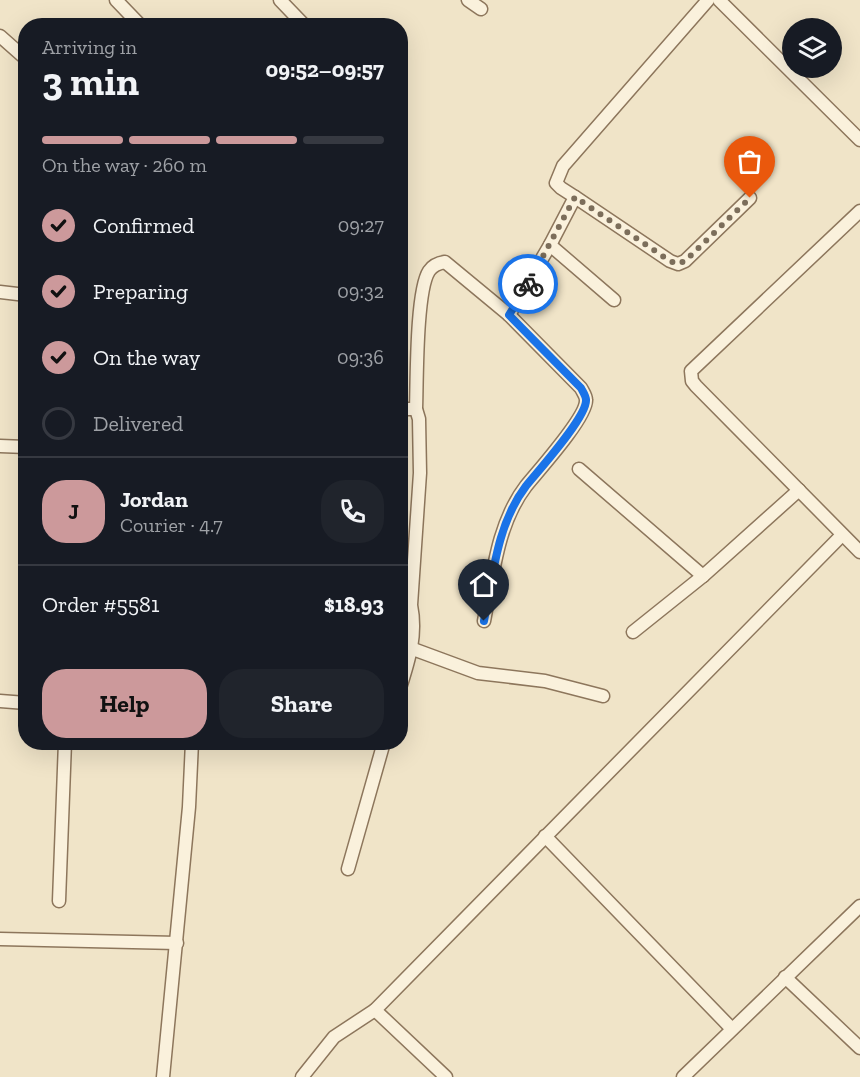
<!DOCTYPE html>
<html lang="en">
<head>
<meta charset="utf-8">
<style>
	body { margin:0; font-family:"Zilla Slab",serif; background:#20242c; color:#f1f3f6; height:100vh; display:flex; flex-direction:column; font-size:22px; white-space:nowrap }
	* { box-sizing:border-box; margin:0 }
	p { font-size:20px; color:#9ea1a6 }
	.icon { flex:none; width:33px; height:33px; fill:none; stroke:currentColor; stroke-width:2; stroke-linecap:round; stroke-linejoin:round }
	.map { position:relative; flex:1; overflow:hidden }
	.details { position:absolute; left:18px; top:18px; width:390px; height:732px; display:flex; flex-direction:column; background:#171b24; border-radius:24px; box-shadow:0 6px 24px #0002 }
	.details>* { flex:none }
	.tools { position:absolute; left:782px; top:18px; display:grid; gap:12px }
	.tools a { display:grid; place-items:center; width:60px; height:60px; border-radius:50%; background:#171b24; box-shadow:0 6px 24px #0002; font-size:30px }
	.pin { position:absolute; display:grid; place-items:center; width:51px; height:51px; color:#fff; margin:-62px -26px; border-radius:50% 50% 50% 0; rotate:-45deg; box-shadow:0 0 6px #0007 }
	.pin .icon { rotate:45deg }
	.courier { position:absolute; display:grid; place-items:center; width:60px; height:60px; margin:-30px; border:4px solid #1a73e8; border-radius:50%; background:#fff; color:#222; box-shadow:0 2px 8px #0007 }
	.head em { font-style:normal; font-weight:700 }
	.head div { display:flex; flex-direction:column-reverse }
	.head { display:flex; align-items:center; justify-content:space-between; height:102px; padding:0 24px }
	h1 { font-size:39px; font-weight:700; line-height:45px }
	.bar { display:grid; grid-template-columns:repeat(4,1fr); gap:9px 6px; align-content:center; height:72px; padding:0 24px }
	.bar i { height:8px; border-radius:4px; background:#363941 }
	.bar .current { background:#cc999b }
	.bar p { grid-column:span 4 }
	.line { display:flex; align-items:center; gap:15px; padding:0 24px; border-top:2px solid #363941 }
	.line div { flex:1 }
	.round { display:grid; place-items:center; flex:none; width:63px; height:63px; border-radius:24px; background:#20242c }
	ol { padding:0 24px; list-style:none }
	li { display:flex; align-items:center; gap:18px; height:66px }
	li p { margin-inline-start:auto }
	li .icon { padding:6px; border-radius:50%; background:#cc999b; color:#111; stroke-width:4 }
	li:last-child { color:#9ea1a6 }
	li i { width:33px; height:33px; border:3px solid #363941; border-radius:50% }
	.action { display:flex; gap:12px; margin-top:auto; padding:12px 24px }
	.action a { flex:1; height:69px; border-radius:24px; background:#cc999b; color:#111; font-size:24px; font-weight:700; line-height:69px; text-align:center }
	.action a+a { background:#20242c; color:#f1f3f6 }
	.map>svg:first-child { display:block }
</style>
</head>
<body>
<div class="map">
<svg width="860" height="1077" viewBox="0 0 860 1077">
	<rect width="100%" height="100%" fill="#f0e4c8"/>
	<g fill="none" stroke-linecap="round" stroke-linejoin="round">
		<g stroke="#8d765c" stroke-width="15">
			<g id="minor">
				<polyline points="116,0 141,26"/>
				<polyline points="280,0 305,26"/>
				<polyline points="468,0 481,9"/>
				<polyline points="719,0 860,140"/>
				<polyline points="0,36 26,59"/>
				<polyline points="575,197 670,261 678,264 685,261 750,198"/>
				<polyline points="860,211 691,371 692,381 696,386 860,552"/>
				<polyline points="550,245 614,300"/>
				<polyline points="0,292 26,295"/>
				<polyline points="509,315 550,245 575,197 561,188 556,183 563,166 708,0"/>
				<polyline points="400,409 416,409"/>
				<polyline points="0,446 26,447"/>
				<polyline points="579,469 703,576"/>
				<polyline points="633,632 703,576 799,490"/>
				<polyline points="413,649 478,673 545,681 603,696"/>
				<path d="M400 688C409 660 417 635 411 605L420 473 419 419 416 409C417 381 416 291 429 271 433 265 439 263 445 262L509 315 581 388C583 392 586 396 586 400 587 417 538 471 526 486 497 524 493 575 484 621"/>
				<polyline points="0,701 26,703"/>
				<polyline points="545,836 732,1029"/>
				<polyline points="348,869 384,742"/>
				<polyline points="59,901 65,742"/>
				<polyline points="0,939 177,943"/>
				<polyline points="785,977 860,1048"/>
				<polyline points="163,1077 189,807 192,742"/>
				<polyline points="302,1077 334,1037 375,1010"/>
				<polyline points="446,1077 375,1010 842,535"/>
				<polyline points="683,1077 860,906"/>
			</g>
		</g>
		<use href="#minor" stroke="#faf1dc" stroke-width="12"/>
	</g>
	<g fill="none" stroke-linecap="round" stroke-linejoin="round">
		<polyline stroke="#7c6e5b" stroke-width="6" stroke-dasharray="0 10.8" points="528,284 575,197 670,261 678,264 685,261 750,198"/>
		<path stroke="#1a73e8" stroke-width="8" d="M484 621C493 575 497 524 526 486 538 471 587 417 586 400 586 396 583 392 581 388L509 315 528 284"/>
	</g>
</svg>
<div class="tools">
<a><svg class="icon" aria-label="layers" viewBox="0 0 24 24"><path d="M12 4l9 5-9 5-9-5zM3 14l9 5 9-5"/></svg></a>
</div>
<div class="pin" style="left:750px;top:198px;background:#ea580c"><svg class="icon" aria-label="bag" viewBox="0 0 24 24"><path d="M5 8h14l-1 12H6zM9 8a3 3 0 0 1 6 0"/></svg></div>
<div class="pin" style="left:484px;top:621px;background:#1f2937"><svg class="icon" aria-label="home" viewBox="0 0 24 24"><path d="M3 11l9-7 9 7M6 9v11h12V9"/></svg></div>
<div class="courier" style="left:528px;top:284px"><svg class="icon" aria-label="bike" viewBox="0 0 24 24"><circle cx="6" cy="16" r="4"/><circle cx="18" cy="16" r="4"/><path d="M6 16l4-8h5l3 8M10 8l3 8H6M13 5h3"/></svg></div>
<section class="details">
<div class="head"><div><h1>3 min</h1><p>Arriving in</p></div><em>09:52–09:57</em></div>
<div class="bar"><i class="current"></i><i class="current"></i><i class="current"></i><i></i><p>On the way · 260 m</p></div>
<ol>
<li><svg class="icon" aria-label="check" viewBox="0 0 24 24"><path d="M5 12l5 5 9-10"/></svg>Confirmed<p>09:27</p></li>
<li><svg class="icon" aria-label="check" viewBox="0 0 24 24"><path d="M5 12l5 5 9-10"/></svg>Preparing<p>09:32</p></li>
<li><svg class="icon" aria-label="check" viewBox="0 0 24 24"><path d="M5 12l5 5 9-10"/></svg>On the way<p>09:36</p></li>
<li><i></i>Delivered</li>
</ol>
<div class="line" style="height:108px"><b class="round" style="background:#cc999b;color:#111">J</b><div><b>Jordan</b><p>Courier · 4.7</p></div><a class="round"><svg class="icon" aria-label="phone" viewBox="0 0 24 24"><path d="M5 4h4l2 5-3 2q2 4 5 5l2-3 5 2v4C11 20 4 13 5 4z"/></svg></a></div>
<div class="line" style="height:78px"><div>Order #5581</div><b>$18.93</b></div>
<div class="action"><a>Help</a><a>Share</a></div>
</section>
</div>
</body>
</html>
